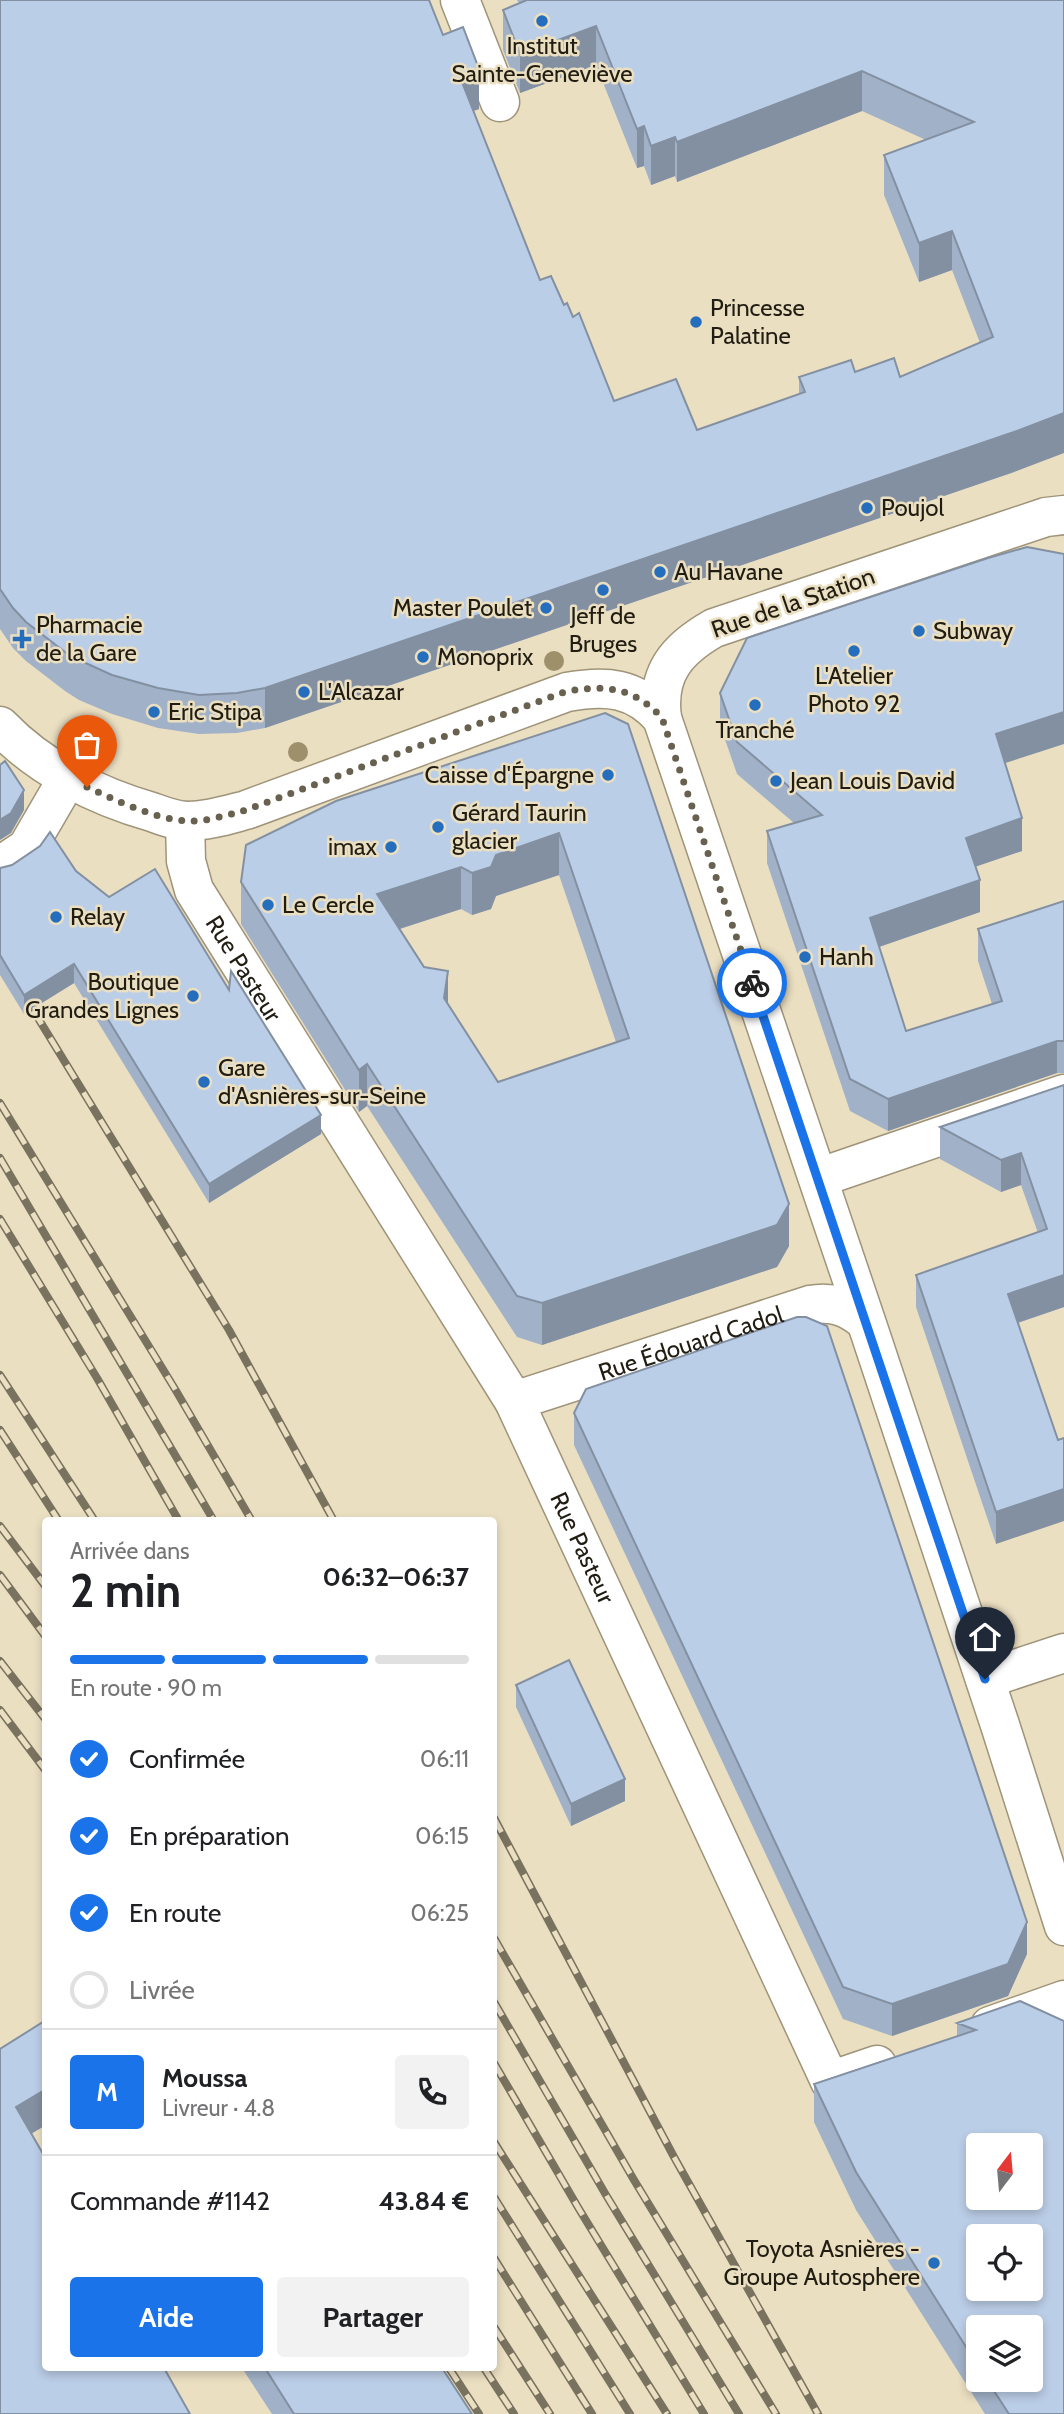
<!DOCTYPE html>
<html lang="fr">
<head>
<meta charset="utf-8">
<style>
	body { margin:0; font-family:Cabin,sans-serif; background:#f2f2f2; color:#202124; height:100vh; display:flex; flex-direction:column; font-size:26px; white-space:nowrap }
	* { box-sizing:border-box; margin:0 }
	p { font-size:23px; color:#757577 }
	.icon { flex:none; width:38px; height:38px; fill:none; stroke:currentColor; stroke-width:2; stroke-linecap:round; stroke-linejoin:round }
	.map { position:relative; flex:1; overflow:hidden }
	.drawer { position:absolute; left:42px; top:1517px; width:455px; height:854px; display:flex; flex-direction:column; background:#fff; border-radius:7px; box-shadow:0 4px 10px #0003 }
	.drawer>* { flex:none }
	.needle { width:46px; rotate:16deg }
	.tools { position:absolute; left:966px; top:2133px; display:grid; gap:14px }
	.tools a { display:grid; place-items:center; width:77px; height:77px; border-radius:7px; background:#fff; box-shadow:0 4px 10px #0003; font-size:35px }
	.pin { position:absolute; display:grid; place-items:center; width:60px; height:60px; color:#fff; margin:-72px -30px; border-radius:50% 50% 50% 0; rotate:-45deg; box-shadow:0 0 7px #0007 }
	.pin .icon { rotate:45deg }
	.courier { position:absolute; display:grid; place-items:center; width:70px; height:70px; margin:-35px; border:5px solid #1a73e8; border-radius:50%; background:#fff; color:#222; box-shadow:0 2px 9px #0007 }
	.headline em { font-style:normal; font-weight:700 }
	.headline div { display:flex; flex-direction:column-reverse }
	.headline { display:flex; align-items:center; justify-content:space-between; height:119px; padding:0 28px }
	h1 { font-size:46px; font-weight:700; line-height:52px }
	.bar { display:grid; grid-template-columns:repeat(4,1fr); gap:10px 7px; align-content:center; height:84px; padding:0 28px }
	.bar i { height:9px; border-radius:5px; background:#e0e0e0 }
	.bar .active { background:#1a73e8 }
	.bar p { grid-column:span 4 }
	.line { display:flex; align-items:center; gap:18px; padding:0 28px; border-top:2px solid #e0e0e0 }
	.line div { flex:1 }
	.round { display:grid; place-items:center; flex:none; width:74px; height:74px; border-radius:7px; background:#f2f2f2 }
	ol { padding:0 28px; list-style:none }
	li { display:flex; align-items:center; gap:21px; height:77px }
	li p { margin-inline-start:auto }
	li .icon { padding:7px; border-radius:50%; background:#1a73e8; color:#fff; stroke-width:4 }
	li:last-child { color:#757577 }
	li i { width:38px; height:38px; border:4px solid #e0e0e0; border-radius:50% }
	.cta { display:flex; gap:14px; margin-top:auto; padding:14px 28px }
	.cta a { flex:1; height:80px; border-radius:7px; background:#1a73e8; color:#fff; font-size:28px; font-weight:700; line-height:80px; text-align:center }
	.cta a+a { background:#f2f2f2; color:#202124 }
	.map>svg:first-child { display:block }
</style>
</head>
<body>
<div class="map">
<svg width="1064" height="2414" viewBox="0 0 1064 2414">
	<rect width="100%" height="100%" fill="#ebdfc2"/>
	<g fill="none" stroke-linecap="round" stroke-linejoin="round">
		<g stroke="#9f9479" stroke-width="41">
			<g id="minor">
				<polyline points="460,0 500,102"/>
				<path d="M1064 515 1046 517 1004 531 714 628C677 649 656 673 662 718L870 1333 1000 1725 1064 1926"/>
				<path d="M0 726C40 768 96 796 152 812 163 816 176 821 188 821 208 821 227 815 246 810L567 692C606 685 635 687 662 718"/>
				<path id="s1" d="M185 821 186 861 194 890 514 1401 830 2081 877 2065"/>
				<polyline points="0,866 27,848 59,793"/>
				<polyline points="818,1178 1064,1094"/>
				<path id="s2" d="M514 1401 810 1305C831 1301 847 1306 864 1320"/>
				<polyline points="985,1679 1064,1653"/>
				<polyline points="990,2026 1064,2000"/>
			</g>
		</g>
		<use href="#minor" stroke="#fff" stroke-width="38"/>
		<g stroke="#79725f" stroke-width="8">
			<g id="rail">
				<polyline points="0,956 229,1330 334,1521"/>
				<polyline points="0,1103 175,1389 252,1521"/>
				<polyline points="0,1158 214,1521"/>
				<polyline points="0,1219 97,1378 179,1521"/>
				<polyline points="0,1375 95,1521"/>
				<polyline points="0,1430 59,1521"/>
				<polyline points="0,1526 46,1587"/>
				<polyline points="0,1575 46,1637"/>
				<polyline points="0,1661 46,1720"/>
				<polyline points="0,1710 46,1771"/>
				<polyline points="494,1818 674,2157 818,2414"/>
				<polyline points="494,1938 634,2180 776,2414"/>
				<polyline points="494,2002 606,2195 739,2414"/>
				<polyline points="494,2063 579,2209 704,2414"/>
				<polyline points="494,2142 667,2414"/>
				<polyline points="494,2197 630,2414"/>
				<polyline points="494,2258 592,2414"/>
				<polyline points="494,2327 550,2414"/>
				<polyline points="449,2368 479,2414"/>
				<polyline points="484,2368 514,2414"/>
			</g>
		</g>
		<use href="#rail" stroke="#ebdfc2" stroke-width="5" stroke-dasharray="16" stroke-linecap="butt"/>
	</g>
	<g fill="#9f906c">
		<circle cx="554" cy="661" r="10"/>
		<circle cx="298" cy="752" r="10"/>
	</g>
	<g fill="#a1b1c7" fill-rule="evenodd">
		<polygon points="0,0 443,35 479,109 473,111 540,280 564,305 573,317 614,401 697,430 799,394 799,377 855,372 900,377 980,343 952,270 919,282 884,195 884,155 926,140 862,111 677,182 675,176 651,185 644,166 637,168 596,65 520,93 503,50 503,10 519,3 517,0 1064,0 1014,472 265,728 237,733 199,734 158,728 112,714 79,700 65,691 26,661 13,648 0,629"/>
		<polygon points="720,693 1005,763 1022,851 975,866 980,912 879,947 906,1031 992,1004 978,961 978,929 1064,901 1064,1073 1057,1073 888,1131 850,1111 767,863 767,831 794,823 737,774 720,725"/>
		<path d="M605 713 789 1246 777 1267 542 1345 517 1337 367 1106 359 1112 241 924V882ZM559 875 616 1042 498 1082 400 929 461 909 472 915 491 909 496 896Z"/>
		<polygon points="0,868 76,871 229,990 321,1134 209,1203 74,983 24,1014 0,975"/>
		<polygon points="1064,1085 1064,1307 1018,1323 996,1544 916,1307 916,1275 1038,1233 1021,1185 1001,1192 940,1159 940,1127"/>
		<polygon points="574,1413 1027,1954 1008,1996 892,2036 843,2019 574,1445"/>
		<polygon points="516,1685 625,1801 571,1826 516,1707"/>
		<path d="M1020 2001 1064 2414H985L856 2210 814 2122V2084L957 2036V2023ZM978 2328 1031 2380H978Z"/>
		<polygon points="242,2368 442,2368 472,2414 272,2414"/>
	</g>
	<g fill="#8390a2">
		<polygon points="596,26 596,65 520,93 520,54"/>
		<polygon points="479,69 479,109 460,116 460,77"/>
		<polygon points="862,71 862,111 677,182 677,142"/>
		<polygon points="644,126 644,166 637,168 637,129"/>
		<polygon points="675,137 675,176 651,185 651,146"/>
		<polygon points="952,231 952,270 919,282 919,243"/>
		<polygon points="1064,413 1064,453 1014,472 265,728 265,688"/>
		<polygon points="1064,712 1064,744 996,766 996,734"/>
		<polygon points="24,790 24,810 11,833 0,840 0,820"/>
		<polygon points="1022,818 1022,851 966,870 966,838"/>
		<polygon points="559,833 559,875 496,896 491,909 472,915 472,873 496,855"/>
		<polygon points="461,867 461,909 377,936 377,894"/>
		<polygon points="980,880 980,912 870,950 870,918"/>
		<polygon points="74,964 74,983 24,1014 24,995"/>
		<polygon points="448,971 448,1013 444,998"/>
		<polygon points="1057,1041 1057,1073 888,1131 888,1099"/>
		<polygon points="367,1064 367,1106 359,1112 359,1070"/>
		<polygon points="321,1115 321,1134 209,1203 209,1184"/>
		<polygon points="1021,1153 1021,1185 1001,1192 1001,1160"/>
		<polygon points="789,1204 789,1246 777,1267 542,1345 542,1303"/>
		<polygon points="1064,1275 1064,1307 1008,1326 1008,1294"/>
		<polygon points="1064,1489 1064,1521 996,1544 996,1512"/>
		<polygon points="625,1779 625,1801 571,1826 571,1804"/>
		<polygon points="1027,1922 1027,1954 1008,1996 892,2036 892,2004"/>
		<polygon points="46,2089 46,2125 16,2143 16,2107"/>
	</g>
	<g fill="#bbcee7" stroke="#8390a2" stroke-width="2" fill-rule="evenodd">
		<polygon points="0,0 429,0 443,35 463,27 479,69 460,77 540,280 551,276 564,305 567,303 573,317 579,313 614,401 676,379 697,430 805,392 799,377 851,360 855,372 894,358 900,377 993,337 952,231 919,243 884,155 974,122 862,71 677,142 675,137 651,146 644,126 637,129 596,26 520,54 503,10 527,0 1064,0 1064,413 1014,432 265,688 237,693 199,695 158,688 112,675 79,660 65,652 26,622 13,608 0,589"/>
		<polygon points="1027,547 1064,554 1064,712 996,734 1022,818 966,838 980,880 870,918 906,1031 1002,1001 978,929 1064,901 1064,1041 1057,1041 888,1099 850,1079 767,831 822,815 737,742 720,693 747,638 988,558"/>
		<path d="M605 713 628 724 789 1204 777 1225 542 1303 517 1296 367 1064 359 1070 241 882 246 845 336 801ZM559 833 629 1038 498 1082 444 998 448 971 424 967 377 894 461 867 472 873 491 867 496 855Z"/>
		<polygon points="5,761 24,790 11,813 0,820 0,765"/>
		<polygon points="50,832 76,871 109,897 155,869 229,990 231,971 321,1115 209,1184 74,964 24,995 0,955 0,868 12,865 40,846"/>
		<polygon points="1064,1085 1064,1275 1008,1294 1058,1440 1064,1438 1064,1489 996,1512 916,1275 1047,1229 1021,1153 1001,1160 940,1127"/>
		<polygon points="797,1317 806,1317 827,1326 1027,1922 1008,1964 892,2004 843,1987 574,1413 586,1389"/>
		<polygon points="569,1660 625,1779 571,1804 516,1685"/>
		<path d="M1020 2001 1064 2021V2414H1009L987 2380H1031V2328H978V2366L856 2172 814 2084 976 2030 957 2023ZM978 2146H1031V2198H978ZM978 2236H1031V2289H978Z"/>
		<polygon points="46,2020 46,2089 16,2107 46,2159 46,2368 164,2368 190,2414 0,2414 0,2049"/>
		<polygon points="265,2368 442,2368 472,2414 294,2414"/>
	</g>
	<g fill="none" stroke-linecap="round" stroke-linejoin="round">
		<path stroke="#686150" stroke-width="7" stroke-dasharray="0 12.6" d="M87 787C115 800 155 819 186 821 206 822 227 815 246 810L567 691C606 685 634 687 662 718L752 983"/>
		<polyline stroke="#1a73e8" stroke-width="9" points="752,983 985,1679"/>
	</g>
	<g fill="#256dbd" stroke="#ebdfc2" stroke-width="2.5">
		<circle cx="542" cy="21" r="7"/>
		<circle cx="696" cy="322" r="7"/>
		<circle cx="867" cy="508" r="7"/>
		<circle cx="660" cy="572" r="7"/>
		<circle cx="603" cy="590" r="7"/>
		<circle cx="546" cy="608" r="7"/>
		<circle cx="919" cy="631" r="7"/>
		<path d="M18.5 628.5h7v7h7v7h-7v7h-7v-7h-7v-7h7z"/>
		<circle cx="854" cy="651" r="7"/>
		<circle cx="423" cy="657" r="7"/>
		<circle cx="304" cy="692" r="7"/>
		<circle cx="755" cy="705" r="7"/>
		<circle cx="154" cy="712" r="7"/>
		<circle cx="608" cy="775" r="7"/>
		<circle cx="776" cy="781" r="7"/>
		<circle cx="438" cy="827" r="7"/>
		<circle cx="391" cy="847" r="7"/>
		<circle cx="268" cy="905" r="7"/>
		<circle cx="56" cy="917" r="7"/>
		<circle cx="805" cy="957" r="7"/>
		<circle cx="193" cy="996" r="7"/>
		<circle cx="204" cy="1082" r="7"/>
		<circle cx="934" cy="2263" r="7"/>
	</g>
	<g text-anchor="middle" stroke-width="5" stroke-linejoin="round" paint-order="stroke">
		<g font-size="24" fill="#211d12" stroke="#ebdfc2" text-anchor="start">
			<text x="542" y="54" text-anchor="middle">Institut<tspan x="542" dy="28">Sainte-Geneviève</tspan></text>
			<text x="710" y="316">Princesse<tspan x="710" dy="28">Palatine</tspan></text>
			<text x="881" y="516">Poujol</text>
			<text x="674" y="580">Au Havane</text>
			<text x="532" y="616" text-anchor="end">Master Poulet</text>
			<text x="603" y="624" text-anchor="middle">Jeff de<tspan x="603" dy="28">Bruges</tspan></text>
			<text x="36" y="633">Pharmacie<tspan x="36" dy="28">de la Gare</tspan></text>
			<text x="933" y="639">Subway</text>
			<text x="437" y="665">Monoprix</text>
			<text x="854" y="684" text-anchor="middle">L'Atelier<tspan x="854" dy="28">Photo 92</tspan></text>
			<text x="318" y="700">L'Alcazar</text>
			<text x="168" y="720">Eric Stipa</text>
			<text x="755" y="738" text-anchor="middle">Tranché</text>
			<text x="594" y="783" text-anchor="end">Caisse d'Épargne</text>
			<text x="790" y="789">Jean Louis David</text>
			<text x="452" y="821">Gérard Taurin<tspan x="452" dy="28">glacier</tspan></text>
			<text x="377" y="855" text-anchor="end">imax</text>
			<text x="282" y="913">Le Cercle</text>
			<text x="70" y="925">Relay</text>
			<text x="819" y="965">Hanh</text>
			<text x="179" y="990" text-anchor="end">Boutique<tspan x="179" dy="28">Grandes Lignes</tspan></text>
			<text x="218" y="1076">Gare<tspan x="218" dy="28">d'Asnières-sur-Seine</tspan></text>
			<text x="920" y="2257" text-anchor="end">Toyota Asnières -<tspan x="920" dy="28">Groupe Autosphere</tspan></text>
		</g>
		<g font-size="24" fill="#211d12" stroke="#ebdfc2">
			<text transform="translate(793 603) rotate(-19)" y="8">Rue de la Station</text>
			<text dy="8" stroke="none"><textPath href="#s1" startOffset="163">Rue Pasteur</textPath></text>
			<text dy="8" stroke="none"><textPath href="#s2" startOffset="186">Rue Édouard Cadol</textPath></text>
			<text dy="8" stroke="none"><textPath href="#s1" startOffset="835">Rue Pasteur</textPath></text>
		</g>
	</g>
</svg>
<div class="tools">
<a><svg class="needle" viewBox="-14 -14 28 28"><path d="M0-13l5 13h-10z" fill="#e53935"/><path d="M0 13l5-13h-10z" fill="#757577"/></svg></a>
<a><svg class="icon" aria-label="locate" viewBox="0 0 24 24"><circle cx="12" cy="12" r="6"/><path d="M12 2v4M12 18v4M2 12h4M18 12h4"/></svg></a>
<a><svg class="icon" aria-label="layers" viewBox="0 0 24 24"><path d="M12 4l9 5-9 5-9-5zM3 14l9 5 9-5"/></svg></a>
</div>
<div class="pin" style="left:87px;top:787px;background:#ea580c"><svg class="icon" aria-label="bag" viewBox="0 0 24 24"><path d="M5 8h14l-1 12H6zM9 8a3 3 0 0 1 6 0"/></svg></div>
<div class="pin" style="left:985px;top:1679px;background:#1f2937"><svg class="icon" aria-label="home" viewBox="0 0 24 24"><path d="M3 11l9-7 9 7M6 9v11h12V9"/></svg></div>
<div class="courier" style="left:752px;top:983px"><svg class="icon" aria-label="bike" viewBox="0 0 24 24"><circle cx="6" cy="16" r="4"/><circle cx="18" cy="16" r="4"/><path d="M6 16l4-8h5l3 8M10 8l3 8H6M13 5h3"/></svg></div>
<section class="drawer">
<div class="headline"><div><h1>2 min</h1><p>Arrivée dans</p></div><em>06:32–06:37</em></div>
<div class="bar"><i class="active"></i><i class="active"></i><i class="active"></i><i></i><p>En route · 90 m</p></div>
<ol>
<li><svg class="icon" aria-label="check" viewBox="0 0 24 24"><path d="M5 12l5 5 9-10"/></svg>Confirmée<p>06:11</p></li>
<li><svg class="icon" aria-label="check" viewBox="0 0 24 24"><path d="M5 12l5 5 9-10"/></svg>En préparation<p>06:15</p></li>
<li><svg class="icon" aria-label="check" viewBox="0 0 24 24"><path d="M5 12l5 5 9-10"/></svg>En route<p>06:25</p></li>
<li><i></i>Livrée</li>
</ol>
<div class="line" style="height:126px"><b class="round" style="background:#1a73e8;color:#fff">M</b><div><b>Moussa</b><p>Livreur · 4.8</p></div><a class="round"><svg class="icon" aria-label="phone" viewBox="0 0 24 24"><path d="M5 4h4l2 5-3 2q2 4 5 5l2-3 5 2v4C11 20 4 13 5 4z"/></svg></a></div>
<div class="line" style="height:91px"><div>Commande #1142</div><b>43.84 €</b></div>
<div class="cta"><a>Aide</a><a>Partager</a></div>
</section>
</div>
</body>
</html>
